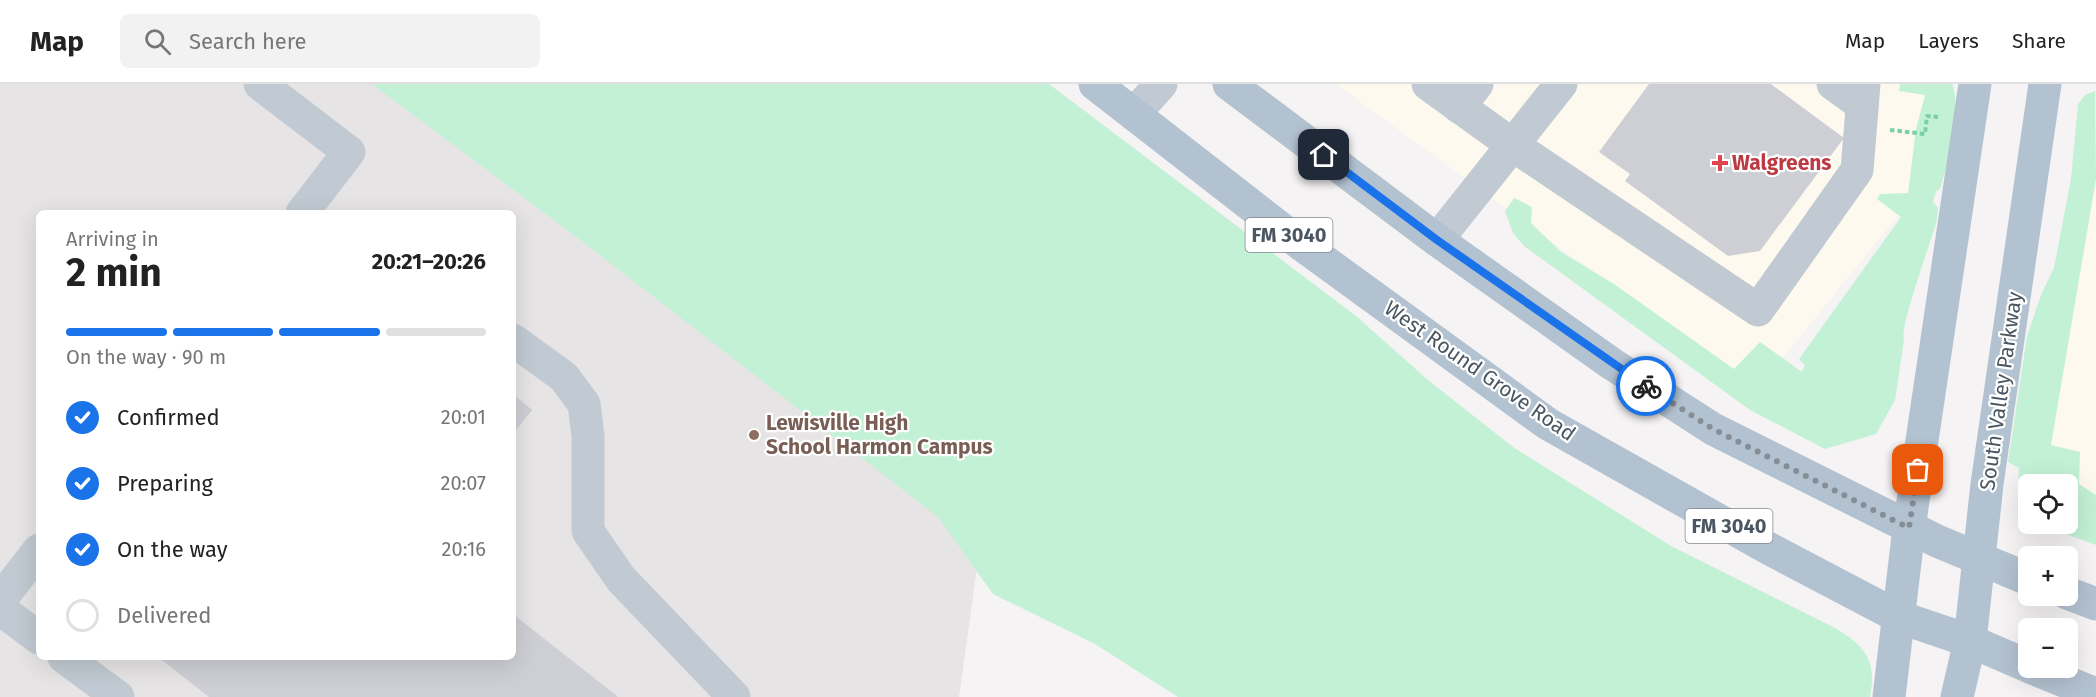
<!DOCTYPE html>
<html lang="en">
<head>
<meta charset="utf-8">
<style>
	body { margin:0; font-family:"Fira Sans",sans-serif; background:#f2f2f2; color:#222; height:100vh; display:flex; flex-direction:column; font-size:22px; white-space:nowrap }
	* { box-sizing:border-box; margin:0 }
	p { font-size:20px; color:#767676 }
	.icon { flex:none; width:33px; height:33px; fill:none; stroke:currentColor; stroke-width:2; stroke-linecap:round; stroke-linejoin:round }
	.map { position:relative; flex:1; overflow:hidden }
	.side { position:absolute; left:36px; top:126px; width:480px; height:450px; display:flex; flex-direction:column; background:#fff; border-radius:9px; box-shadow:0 6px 24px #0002 }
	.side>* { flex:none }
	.controls { position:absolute; left:2018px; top:390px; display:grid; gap:12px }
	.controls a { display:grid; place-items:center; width:60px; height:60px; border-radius:9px; background:#fff; box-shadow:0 6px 24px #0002; font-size:30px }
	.pin { position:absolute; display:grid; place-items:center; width:51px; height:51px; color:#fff; margin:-26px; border-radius:12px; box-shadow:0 3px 9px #0006 }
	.courier { position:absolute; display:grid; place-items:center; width:60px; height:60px; margin:-30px; border:4px solid #1a73e8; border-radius:50%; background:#fff; color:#222; box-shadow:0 2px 8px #0007 }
	.summary em { font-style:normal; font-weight:700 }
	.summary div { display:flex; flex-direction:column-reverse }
	.summary { display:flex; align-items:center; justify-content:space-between; height:102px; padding:0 30px }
	h1 { font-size:39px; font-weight:700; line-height:45px }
	.bar { display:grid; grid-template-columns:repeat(4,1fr); gap:9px 6px; align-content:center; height:72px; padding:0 30px }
	.bar i { height:8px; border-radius:4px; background:#e0e0e0 }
	.bar .on { background:#1a73e8 }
	.bar p { grid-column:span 4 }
	ol { padding:0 30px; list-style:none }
	li { display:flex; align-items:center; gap:18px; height:66px }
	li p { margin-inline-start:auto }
	li .icon { padding:6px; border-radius:50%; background:#1a73e8; color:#fff; stroke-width:4 }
	li:last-child { color:#767676 }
	li i { width:33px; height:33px; border:3px solid #e0e0e0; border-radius:50% }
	header { display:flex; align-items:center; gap:36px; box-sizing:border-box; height:84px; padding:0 30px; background:#fff; border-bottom:2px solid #e0e0e0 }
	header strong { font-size:28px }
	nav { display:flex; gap:33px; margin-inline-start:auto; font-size:21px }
	.search { width:420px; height:54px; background:#f2f2f2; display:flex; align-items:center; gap:15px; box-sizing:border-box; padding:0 21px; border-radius:9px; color:#767676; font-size:22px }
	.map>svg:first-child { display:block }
</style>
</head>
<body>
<header>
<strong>Map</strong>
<div class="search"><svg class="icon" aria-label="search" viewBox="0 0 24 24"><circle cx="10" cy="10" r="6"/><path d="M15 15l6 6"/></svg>Search here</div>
<nav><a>Map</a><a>Layers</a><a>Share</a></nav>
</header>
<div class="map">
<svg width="2096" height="613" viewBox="0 0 2096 613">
	<rect width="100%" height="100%" fill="#f5f3f3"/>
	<g fill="#fdf9ef">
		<polygon points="1336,0 1929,0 1915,111 1756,307"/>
		<polygon points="2096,21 2096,447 2067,400 2041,371"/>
	</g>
	<path fill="#e6e4e5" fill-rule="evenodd" d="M0 0H967L1037 54 959 613H0ZM39 129H513V573H39Z"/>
	<g fill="#c3f1d5">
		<path d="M372 0H1049L1356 232 1428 296 1513 363 1671 462 1837 545C1866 563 1877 577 1870 613H1178L1095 560 993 510 938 433 579 155Z"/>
		<path d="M1900 0H1952C1962 18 1947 84 1940 105L1936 107 1933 118 1938 124 1937 135C1932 157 1899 242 1904 256L1895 316 1876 350 1825 365 1750 326 1524 162 1513 149 1505 127 1514 114 1532 123 1531 139 1561 168 1614 200 1734 285 1760 258 1802 288 1805 281 1799 275 1901 133 1877 115 1880 110 1908 109 1916 45 1925 11 1899 7Z"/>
		<polygon points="2095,7 2096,95 2051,361 2080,368 2079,400 2096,411 2096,461 2038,440 2067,440 2067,400 2028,400 2027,430 2018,409 2019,384 2008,378 2027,252 2041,211 2054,184 2071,95 2078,20 2085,11"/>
	</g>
	<g fill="#cdcfd5">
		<polygon points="1649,0 1771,0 1844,54 1760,167 1728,172 1625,97 1630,90 1599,68"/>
		<polygon points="513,310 532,326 513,350"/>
		<polygon points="513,530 618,613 209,613 158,573 513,573"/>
	</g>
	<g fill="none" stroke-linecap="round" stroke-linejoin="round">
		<polyline stroke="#7ad0a6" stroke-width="4" stroke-dasharray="4.5 3" stroke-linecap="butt" points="1890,46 1925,50 1927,32 1938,33"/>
		<g stroke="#c1cad2" stroke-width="33">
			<polyline points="260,0 349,68 302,129"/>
			<polyline points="1428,0 1514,62 1758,226 1857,86 1864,0"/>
			<polyline points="1833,0 1862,21"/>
			<polyline points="1459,23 1477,0"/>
			<polyline points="1134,30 1161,0"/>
			<polyline points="1437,156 1561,0"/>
			<polyline points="513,256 564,293 584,320 588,352 588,447 621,495 734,613"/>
			<polyline points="0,516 39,466"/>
			<polyline points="0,525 39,554"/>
			<polyline points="64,573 118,613"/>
		</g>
		<g stroke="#b3c2d1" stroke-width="33">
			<polyline points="1095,0 1302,161 1548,340 1766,463 1899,533 1970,557 2028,582"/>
			<polyline points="1229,0 1437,156 1612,280 1713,345 1937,457 2028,495"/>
			<polyline points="2067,509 2096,520"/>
			<polyline points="2032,584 2096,610"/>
			<polyline points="1889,613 1909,444 1975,0"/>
			<polyline points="1957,613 1970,557 1987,400 2045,0"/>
		</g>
	</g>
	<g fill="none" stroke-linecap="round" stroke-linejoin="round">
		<polyline stroke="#868d94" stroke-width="6" stroke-dasharray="0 10.8" points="1646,302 1713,345 1909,444 1918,386"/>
		<polyline stroke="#1a73e8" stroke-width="8" points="1324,71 1437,156 1646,302"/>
	</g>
	<path fill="#e0444e" stroke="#fff" stroke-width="2" d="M1717 70h6v6h6v6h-6v6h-6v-6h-6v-6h6z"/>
	<circle fill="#8d6e63" stroke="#fff" stroke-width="2" cx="754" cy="351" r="6"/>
	<g text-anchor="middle" stroke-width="4.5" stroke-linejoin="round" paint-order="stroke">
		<g fill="#fff" stroke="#808990" stroke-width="1.5">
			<rect x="1245.5" y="134" width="87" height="34" rx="4.5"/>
			<rect x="1685.5" y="425" width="87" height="34" rx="4.5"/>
		</g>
		<g font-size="20" font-weight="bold" fill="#4a5661">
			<text x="1289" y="158">FM 3040</text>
			<text x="1729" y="449">FM 3040</text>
		</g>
		<g font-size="21" font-weight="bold" fill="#be3a42" stroke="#fff" text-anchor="start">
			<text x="1732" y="86">Walgreens</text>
		</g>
		<g font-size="21" fill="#4a5661" stroke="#fff">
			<text transform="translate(1480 287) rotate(35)" y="7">West Round Grove Road</text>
			<text transform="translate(2001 307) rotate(-82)" y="7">South Valley Parkway</text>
		</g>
		<g font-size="21" font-weight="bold" fill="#785e54" stroke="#fff" text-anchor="start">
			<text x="766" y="346">Lewisville High<tspan x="766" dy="24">School Harmon Campus</tspan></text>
		</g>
	</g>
</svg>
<div class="controls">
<a><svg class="icon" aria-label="locate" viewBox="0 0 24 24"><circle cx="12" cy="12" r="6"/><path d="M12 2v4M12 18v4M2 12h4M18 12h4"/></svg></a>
<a>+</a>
<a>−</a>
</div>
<div class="pin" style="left:1918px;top:386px;background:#ea580c"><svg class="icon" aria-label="bag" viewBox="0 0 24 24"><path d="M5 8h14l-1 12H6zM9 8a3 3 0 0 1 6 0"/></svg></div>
<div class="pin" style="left:1324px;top:71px;background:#1f2937"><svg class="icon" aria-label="home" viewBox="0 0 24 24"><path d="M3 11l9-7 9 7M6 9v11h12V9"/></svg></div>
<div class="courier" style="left:1646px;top:302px"><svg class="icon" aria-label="bike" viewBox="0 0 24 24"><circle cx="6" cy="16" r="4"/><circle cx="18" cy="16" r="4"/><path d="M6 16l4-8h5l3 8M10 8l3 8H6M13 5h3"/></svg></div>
<section class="side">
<div class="summary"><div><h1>2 min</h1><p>Arriving in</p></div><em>20:21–20:26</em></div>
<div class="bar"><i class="on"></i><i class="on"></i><i class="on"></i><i></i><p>On the way · 90 m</p></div>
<ol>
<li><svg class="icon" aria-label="check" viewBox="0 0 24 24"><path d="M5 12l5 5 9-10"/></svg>Confirmed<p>20:01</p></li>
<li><svg class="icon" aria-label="check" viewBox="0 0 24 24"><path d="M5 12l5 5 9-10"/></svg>Preparing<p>20:07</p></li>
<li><svg class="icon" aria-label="check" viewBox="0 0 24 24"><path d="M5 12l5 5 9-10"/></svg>On the way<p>20:16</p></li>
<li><i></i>Delivered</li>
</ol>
</section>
</div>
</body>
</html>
